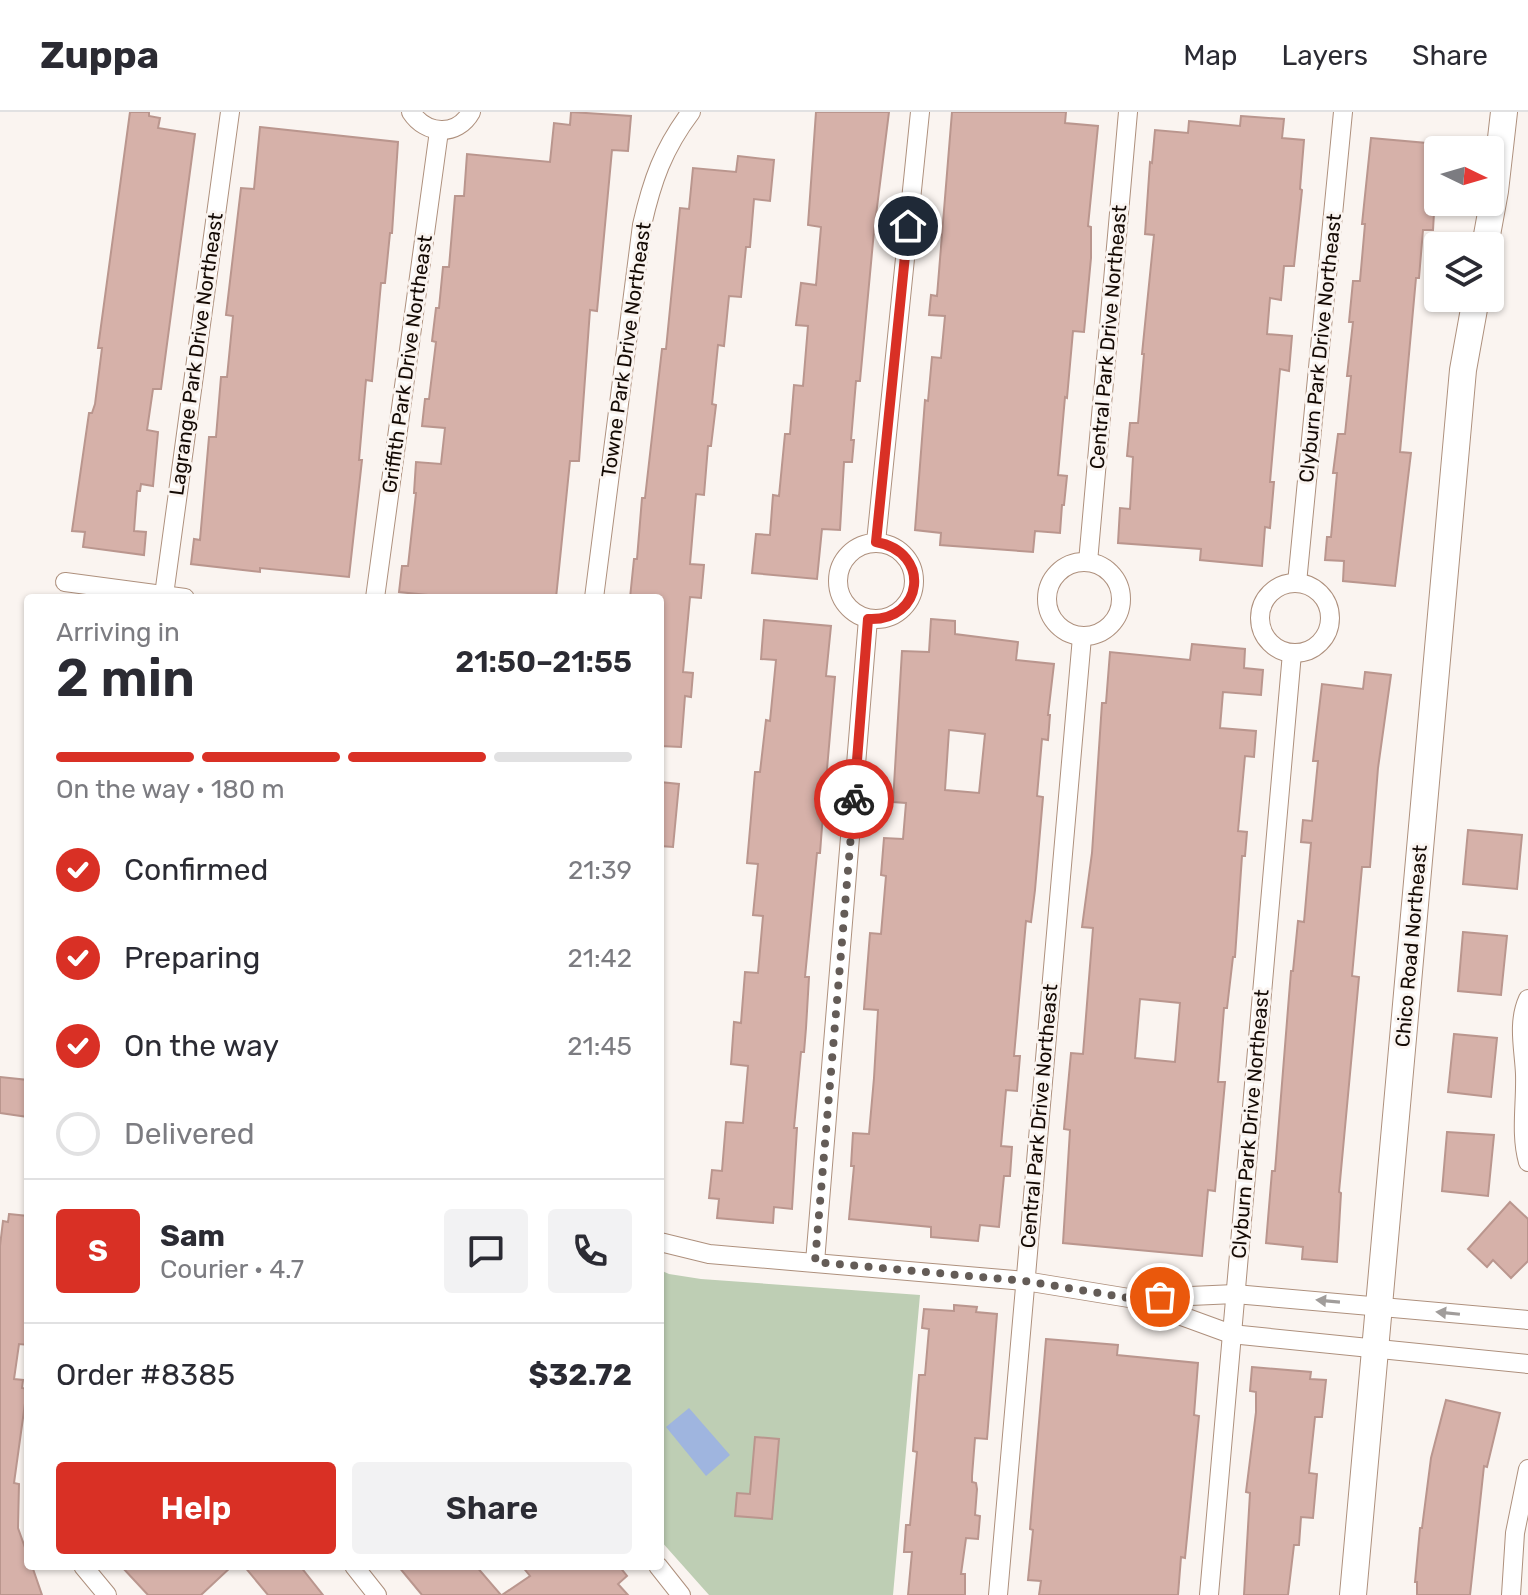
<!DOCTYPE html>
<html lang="en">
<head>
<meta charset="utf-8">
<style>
	body { margin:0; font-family:Rubik,sans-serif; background:#f2f2f3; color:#2b2b33; height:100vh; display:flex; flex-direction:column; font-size:30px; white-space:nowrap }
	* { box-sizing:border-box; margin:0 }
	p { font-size:26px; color:#7c7c81 }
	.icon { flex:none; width:44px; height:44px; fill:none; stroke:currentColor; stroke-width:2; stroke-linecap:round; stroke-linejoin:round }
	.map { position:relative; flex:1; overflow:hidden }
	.drawer { position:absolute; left:24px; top:482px; width:640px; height:976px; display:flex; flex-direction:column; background:#fff; border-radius:8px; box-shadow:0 2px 6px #0004 }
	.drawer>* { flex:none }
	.needle { width:52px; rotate:95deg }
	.controls { position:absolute; left:1424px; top:24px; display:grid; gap:16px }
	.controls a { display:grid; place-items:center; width:80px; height:80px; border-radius:8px; background:#fff; box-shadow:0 2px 6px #0004; font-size:40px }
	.pin { position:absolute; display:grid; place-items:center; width:68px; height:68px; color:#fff; margin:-34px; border:4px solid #fff; border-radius:50%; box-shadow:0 2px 8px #0007 }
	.courier { position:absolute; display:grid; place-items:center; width:80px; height:80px; margin:-40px; border:6px solid #d93025; border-radius:50%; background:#fff; color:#222; box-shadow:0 2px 10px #0007 }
	.headline em { font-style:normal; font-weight:600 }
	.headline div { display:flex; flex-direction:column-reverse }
	.headline { display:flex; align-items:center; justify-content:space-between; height:136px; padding:0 32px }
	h1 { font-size:52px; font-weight:600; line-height:60px }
	.bar { display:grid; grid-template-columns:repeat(4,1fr); gap:12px 8px; align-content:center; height:96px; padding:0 32px }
	.bar i { height:10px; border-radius:6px; background:#e1e1e2 }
	.bar .selected { background:#d93025 }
	.bar p { grid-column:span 4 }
	.line { display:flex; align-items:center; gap:20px; padding:0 32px; border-top:2px solid #e1e1e2 }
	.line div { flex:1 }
	.round { display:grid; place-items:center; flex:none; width:84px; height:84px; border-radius:8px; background:#f2f2f3 }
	ol { padding:0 32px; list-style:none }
	li { display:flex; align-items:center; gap:24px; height:88px }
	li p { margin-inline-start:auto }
	li .icon { padding:8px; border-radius:50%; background:#d93025; color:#fff; stroke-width:4 }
	li:last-child { color:#7c7c81 }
	li i { width:44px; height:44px; border:4px solid #e1e1e2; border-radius:50% }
	.action { display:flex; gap:16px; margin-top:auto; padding:16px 32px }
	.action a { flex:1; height:92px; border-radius:8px; background:#d93025; color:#fff; font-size:32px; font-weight:600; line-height:92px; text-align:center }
	.action a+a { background:#f2f2f3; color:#2b2b33 }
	header { display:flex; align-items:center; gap:48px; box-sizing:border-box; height:112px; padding:0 40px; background:#fff; border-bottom:2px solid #e1e1e2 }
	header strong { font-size:38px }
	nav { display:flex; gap:44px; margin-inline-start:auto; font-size:28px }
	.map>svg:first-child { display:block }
</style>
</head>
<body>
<header>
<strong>Zuppa</strong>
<nav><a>Map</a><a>Layers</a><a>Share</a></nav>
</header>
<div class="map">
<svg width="1528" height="1483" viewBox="0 0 1528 1483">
	<rect width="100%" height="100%" fill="#faf4f0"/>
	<polygon fill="#beceb4" points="660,1158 669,1162 701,1167 920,1183 893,1483 709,1483 660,1428"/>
	<polygon fill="#9fb5df" points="689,1296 730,1343 706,1364 666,1315"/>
	<g fill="#d6b1a9" stroke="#ba968e" stroke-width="2" fill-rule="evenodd">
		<polygon points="130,0 149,0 149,4 160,6 158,16 195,22 161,277 153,277 147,318 158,320 153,374 141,372 140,379 137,379 134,419 146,420 144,443 83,435 85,420 72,419 89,301 92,301 95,292 102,236 98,236"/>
		<polygon points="571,0 631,4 628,39 612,38 597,199 590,198 579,349 570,349 556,486 457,486 399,480 402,454 408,454 416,381 414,381 416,350 441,352 445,316 422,314 425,287 429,287 436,230 432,229 436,196 439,196 443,155 449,155 455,84 464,84 467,42 550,50 554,11 570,13"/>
		<polygon points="816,0 889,0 874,119 860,269 856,269 851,328 854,328 852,350 844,350 840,418 822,417 817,467 752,461 756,422 770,423 773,383 779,384 785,322 790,322 794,273 803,274 808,214 796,213 801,171 816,173 821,115 808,113"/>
		<polygon points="952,0 1066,0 1065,11 1098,14 1088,114 1091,115 1091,146 1084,220 1073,219 1067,286 1065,285 1058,363 1067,364 1064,393 1062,393 1060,421 1035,419 1033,440 940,433 941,421 915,418 925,288 928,289 932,245 941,246 945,204 929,203 931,183 937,184"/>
		<polygon points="1241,4 1284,7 1282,26 1304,28 1300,77 1302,78 1294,154 1284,154 1281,188 1270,186 1267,222 1292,224 1289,259 1280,257 1270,370 1274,370 1270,416 1265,415 1262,454 1200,448 1201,437 1118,431 1120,396 1130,397 1133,345 1127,344 1130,311 1138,311 1144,242 1142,242 1154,123 1145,122 1150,50 1152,51 1155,18 1188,21 1189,9 1240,14"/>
		<polygon points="260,15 398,30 392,121 390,121 385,171 381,171 372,269 366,268 359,348 362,348 349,465 260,456 260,460 191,452 194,427 200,428 209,325 216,325 221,265 227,265 233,204 226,203 241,76 254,77"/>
		<polygon points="1371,26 1438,32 1433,118 1423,118 1419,166 1416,166 1400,340 1411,341 1395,474 1343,469 1344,449 1325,448 1327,425 1331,425 1337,361 1333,361 1338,322 1345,322 1351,264 1347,264 1353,210 1349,210 1353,169 1360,169 1365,112 1362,112"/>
		<polygon points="738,44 774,48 770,89 754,87 750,135 746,135 741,185 729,184 724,234 718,233 712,292 716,293 711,334 708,334 704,383 696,382 690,452 704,453 701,486 690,485 683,560 693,561 691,585 685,584 681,635 660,634 660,486 630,486 634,447 637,447 642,386 645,386 662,237 666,237 680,96 689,97 693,56 736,60"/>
		<path d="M931 507 955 509V522L1018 530 1016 548 1054 552 1048 603H1050L1048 628 1042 627 1037 684 1043 685 1035 778 1031 810 1026 809 1014 944H1020L1017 979 1006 978 1001 1034 1012 1035 1010 1064H1004L999 1115 980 1113 978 1129 931 1125V1115L849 1107 854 1054H851L853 1021 869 1022 874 966 878 898 864 897 870 821 881 822 886 764 881 763 884 726 903 727 906 691 893 690 902 539 929 540ZM949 618 985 622 979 681 945 678Z"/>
		<polygon points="764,508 831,514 826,564 835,565 822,715 820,741 817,741 805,865 809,865 806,916 804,940 801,940 794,1016 797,1016 792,1097 774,1095 773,1111 717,1106 719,1087 709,1086 712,1058 722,1059 726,1010 743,1011 748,954 731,952 734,910 741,911 745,860 758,861 763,804 753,803 758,752 747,751 755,660 760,660 766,608 770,609 776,548 761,547"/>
		<path d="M1192 532 1245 537 1244 556 1263 558 1261 583 1223 580 1220 616 1256 619 1254 645 1245 644 1238 719 1247 720 1245 744H1242L1235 845H1233L1227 896H1224L1218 970H1225L1215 1079 1208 1078 1202 1144 1063 1131 1070 1018 1064 1017 1071 941 1083 942 1093 816 1082 815 1092 741 1102 591H1106L1110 540 1190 548ZM1140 887 1180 891 1175 950 1135 946Z"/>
		<polygon points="1365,560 1391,563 1378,656 1370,755 1362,755 1352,864 1359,865 1339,1080 1341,1081 1337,1150 1302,1147 1303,1135 1266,1131 1272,1059 1275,1059 1291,859 1293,859 1298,809 1304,810 1311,731 1301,730 1303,708 1312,709 1318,649 1313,649 1322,572 1363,577"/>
		<polygon points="660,670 679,672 673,735 660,734"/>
		<polygon points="1468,718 1522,723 1517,777 1463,772"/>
		<polygon points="1463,820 1507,824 1501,883 1458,879"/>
		<polygon points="1454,922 1497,926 1491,985 1448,980"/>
		<polygon points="0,965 28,968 28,1005 0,1001"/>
		<polygon points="1447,1020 1494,1023 1488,1084 1442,1079"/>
		<polygon points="1510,1090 1528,1107 1528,1149 1511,1166 1493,1148 1487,1155 1468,1137"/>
		<polygon points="9,1102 28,1104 28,1233 19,1232 14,1267 23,1268 22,1276 27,1277 14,1371 19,1372 18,1416 28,1444 28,1454 32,1454 42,1483 0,1483 0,1134 3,1109 8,1110"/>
		<polygon points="954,1193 977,1195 976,1200 997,1202 987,1327 975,1326 972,1364 972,1370 976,1371 977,1377 975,1403 980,1404 978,1427 966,1426 961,1462 965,1462 965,1483 908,1483 912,1440 904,1440 906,1413 910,1413 917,1340 913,1339 919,1263 925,1263 929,1217 922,1216 924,1197 954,1199"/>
		<polygon points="1046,1227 1118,1233 1117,1243 1198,1251 1194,1303 1199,1304 1185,1446 1181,1445 1178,1483 1039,1483 1041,1469 1028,1468 1033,1418 1030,1417"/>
		<polygon points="1252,1255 1311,1260 1310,1267 1326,1268 1322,1305 1315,1305 1309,1361 1317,1362 1313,1406 1301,1405 1299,1433 1294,1433 1288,1483 1244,1483 1250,1381 1246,1380 1256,1300 1256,1280 1250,1279"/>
		<polygon points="1446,1288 1500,1301 1487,1355 1484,1354 1470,1483 1417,1483 1417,1470 1415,1470 1420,1416 1422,1416 1431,1346"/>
		<polygon points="755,1325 779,1327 772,1407 735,1404 737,1381 750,1382"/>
		<polygon points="121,1454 232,1454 201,1483 148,1483"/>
		<polygon points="244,1454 300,1454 323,1483 268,1483"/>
		<polygon points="398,1454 476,1454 501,1483 422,1483"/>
		<polygon points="522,1454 619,1454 627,1464 618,1472 628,1483 502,1483 530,1464"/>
	</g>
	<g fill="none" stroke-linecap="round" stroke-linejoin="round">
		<g stroke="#ae907d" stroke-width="20">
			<g id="street">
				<path d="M411 0C426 23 457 25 471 0"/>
				<polyline points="876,430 920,0"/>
				<circle cx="876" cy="469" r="38"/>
				<polyline points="1088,450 1128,0"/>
				<circle cx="1084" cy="487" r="37"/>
				<polyline points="65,470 185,486"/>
				<polyline points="1297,471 1343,0"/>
				<circle cx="1295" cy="506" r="35"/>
				<polyline points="164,483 230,0"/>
				<polyline points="375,486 439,19"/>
				<path d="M594 486 642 113C652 69 663 37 691 0"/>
				<path d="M1528 887C1517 911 1524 937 1525 962 1526 992 1520 1022 1528 1050"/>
				<polyline points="660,1130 709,1142 1025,1169 1135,1187 1231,1222 1528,1252"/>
				<polyline points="815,1150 868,507"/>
				<polyline points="1146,1186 1235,1182 1528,1208"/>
				<polyline points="83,1454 107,1483"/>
				<polyline points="354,1454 377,1483"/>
				<polyline points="658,1454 681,1483"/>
				<polyline points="998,1483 1082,525"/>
				<polyline points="1209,1483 1292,541"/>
				<polyline points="1511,1483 1515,1421 1528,1357"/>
			</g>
		</g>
		<g stroke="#ae907d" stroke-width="28">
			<g id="secondary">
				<polyline points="1485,134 1495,79 1504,0"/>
				<polyline points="1353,1483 1463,258 1476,186"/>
			</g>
		</g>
		<use href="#street" stroke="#fff" stroke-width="18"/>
		<use href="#secondary" stroke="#fff" stroke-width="26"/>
	</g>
	<defs><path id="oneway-solid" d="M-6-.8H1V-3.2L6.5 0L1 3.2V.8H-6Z" transform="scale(2)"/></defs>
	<g fill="#a19d9b">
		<use href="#oneway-solid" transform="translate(1328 1189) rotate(-175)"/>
		<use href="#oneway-solid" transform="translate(1448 1201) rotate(-174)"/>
	</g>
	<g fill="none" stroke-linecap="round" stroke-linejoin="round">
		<polyline stroke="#645c57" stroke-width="8" stroke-dasharray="0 14.4" points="854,687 815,1150 1025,1169 1135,1187 1160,1185"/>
		<path stroke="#d93025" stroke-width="10" d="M854 687 868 507C924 510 932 440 876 430L908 114"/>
	</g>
	<g text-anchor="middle" stroke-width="6" stroke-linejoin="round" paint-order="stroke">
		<g font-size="20" fill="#140a04" stroke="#faf4f0">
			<text transform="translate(1108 225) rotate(-85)" y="7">Central Park Drive Northeast</text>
			<text transform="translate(1320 236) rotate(-84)" y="7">Clyburn Park Drive Northeast</text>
			<text transform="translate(626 238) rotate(-82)" y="7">Towne Park Drive Northeast</text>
			<text transform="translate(196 242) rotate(-82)" y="7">Lagrange Park Drive Northeast</text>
			<text transform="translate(407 252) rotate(-82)" y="7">Griffith Park Drive Northeast</text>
			<text transform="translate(1411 834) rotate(-85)" y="7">Chico Road Northeast</text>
			<text transform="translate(1039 1004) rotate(-85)" y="7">Central Park Drive Northeast</text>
			<text transform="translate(1250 1012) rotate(-85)" y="7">Clyburn Park Drive Northeast</text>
		</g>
	</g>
</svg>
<div class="controls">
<a><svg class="needle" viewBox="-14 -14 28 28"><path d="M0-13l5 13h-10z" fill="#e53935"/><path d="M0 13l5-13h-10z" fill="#7c7c81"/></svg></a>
<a><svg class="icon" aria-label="layers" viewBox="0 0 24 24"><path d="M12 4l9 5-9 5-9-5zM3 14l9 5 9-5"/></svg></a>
</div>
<div class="pin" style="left:1160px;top:1185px;background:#ea580c"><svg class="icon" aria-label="bag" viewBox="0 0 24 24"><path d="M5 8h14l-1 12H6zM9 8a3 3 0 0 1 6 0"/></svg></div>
<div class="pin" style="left:908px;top:114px;background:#1f2937"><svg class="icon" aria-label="home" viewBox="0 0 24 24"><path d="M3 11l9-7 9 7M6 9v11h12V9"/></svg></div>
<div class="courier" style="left:854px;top:687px"><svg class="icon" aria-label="bike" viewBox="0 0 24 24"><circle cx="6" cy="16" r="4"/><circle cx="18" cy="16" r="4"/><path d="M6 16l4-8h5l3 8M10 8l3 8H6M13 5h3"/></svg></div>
<section class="drawer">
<div class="headline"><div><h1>2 min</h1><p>Arriving in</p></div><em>21:50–21:55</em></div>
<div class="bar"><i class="selected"></i><i class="selected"></i><i class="selected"></i><i></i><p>On the way · 180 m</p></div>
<ol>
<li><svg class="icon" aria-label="check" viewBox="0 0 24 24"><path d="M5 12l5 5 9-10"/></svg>Confirmed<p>21:39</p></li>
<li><svg class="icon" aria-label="check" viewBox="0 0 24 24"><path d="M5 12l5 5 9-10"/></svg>Preparing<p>21:42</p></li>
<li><svg class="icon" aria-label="check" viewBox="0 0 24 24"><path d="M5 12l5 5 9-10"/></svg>On the way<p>21:45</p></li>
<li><i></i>Delivered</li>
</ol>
<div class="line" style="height:144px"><b class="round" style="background:#d93025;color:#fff">S</b><div><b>Sam</b><p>Courier · 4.7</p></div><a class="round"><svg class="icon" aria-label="chat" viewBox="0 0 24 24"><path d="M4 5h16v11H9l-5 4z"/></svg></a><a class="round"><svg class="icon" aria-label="phone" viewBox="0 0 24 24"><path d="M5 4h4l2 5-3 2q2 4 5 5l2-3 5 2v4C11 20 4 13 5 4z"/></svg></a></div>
<div class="line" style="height:104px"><div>Order #8385</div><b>$32.72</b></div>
<div class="action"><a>Help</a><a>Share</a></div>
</section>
</div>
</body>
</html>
